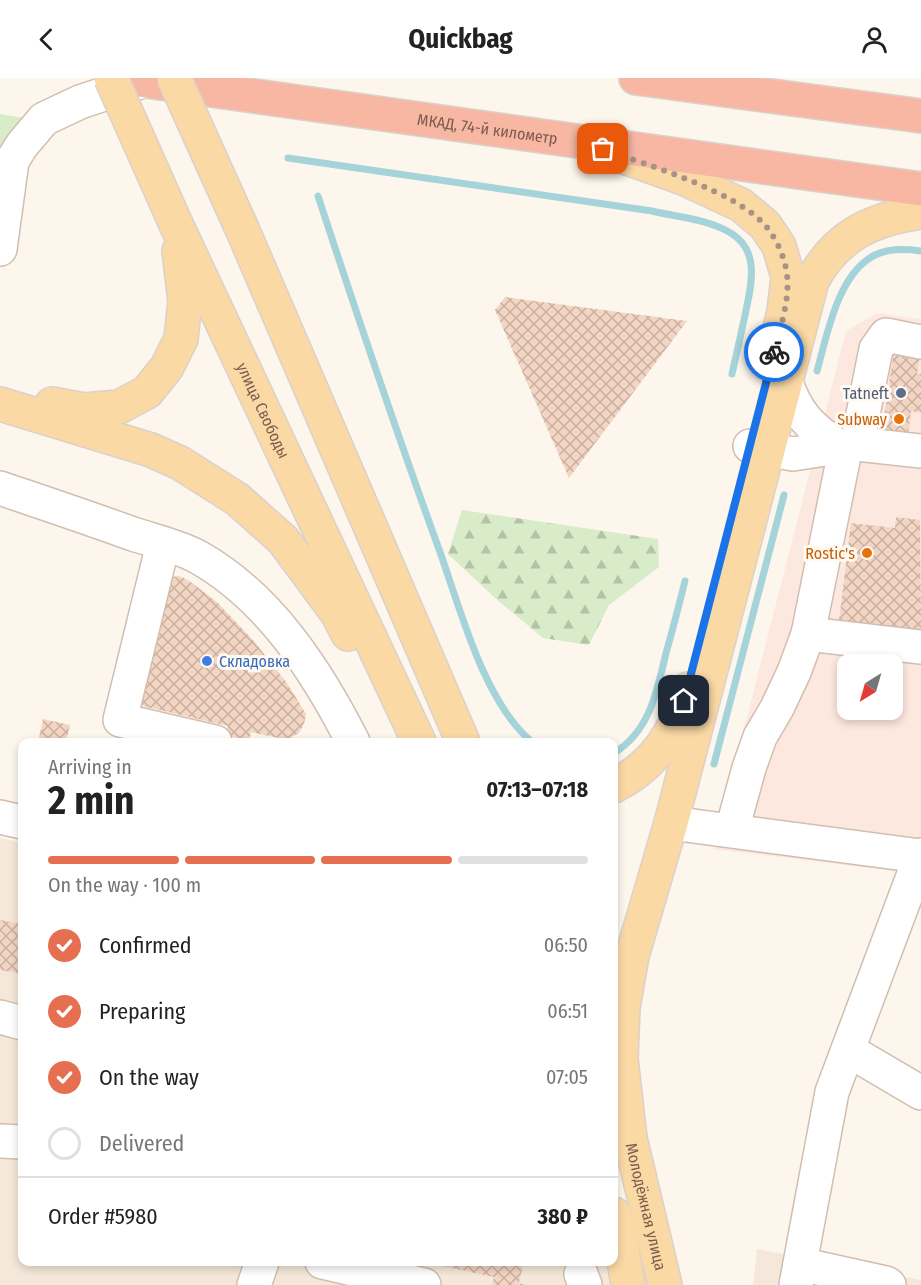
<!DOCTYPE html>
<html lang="en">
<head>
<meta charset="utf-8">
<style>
	body { margin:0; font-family:"Fira Sans Condensed",sans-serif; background:#f6f6f6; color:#222; height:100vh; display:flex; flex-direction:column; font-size:22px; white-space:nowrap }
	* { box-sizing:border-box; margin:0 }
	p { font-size:20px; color:#767676 }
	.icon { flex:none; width:33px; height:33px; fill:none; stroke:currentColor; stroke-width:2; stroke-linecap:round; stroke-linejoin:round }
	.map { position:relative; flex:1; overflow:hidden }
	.panel { position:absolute; left:18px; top:660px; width:600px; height:528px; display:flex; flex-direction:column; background:#fff; border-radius:12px; box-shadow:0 3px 9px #0003 }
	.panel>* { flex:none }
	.needle { width:39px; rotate:217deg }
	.tools { position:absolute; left:837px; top:576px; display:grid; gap:12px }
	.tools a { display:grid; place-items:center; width:66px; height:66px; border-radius:12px; background:#fff; box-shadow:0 3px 9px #0003; font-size:30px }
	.pin { position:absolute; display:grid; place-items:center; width:51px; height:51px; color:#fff; margin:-26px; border-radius:12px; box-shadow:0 3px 9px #0006 }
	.courier { position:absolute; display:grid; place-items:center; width:60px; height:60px; margin:-30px; border:4px solid #1a73e8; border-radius:50%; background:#fff; color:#222; box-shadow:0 2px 8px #0007 }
	.headline em { font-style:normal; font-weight:700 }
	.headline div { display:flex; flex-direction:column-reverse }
	.headline { display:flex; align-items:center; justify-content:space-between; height:102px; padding:0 30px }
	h1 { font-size:39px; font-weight:700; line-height:45px }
	.bar { display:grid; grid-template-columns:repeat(4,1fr); gap:9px 6px; align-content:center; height:72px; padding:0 30px }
	.bar i { height:8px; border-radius:4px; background:#e0e0e0 }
	.bar .current { background:#e76f51 }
	.bar p { grid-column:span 4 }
	.line { display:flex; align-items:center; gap:15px; padding:0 30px; border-top:2px solid #e0e0e0 }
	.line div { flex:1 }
	ol { padding:0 30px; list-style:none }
	li { display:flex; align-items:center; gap:18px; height:66px }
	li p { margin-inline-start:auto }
	li .icon { padding:6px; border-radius:50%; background:#e76f51; color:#fff; stroke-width:4 }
	li:last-child { color:#767676 }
	li i { width:33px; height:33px; border:3px solid #e0e0e0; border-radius:50% }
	header { display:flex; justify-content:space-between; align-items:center; height:78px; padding:0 30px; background:#fff; font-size:27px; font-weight:700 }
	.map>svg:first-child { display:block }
</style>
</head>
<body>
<header><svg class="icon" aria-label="back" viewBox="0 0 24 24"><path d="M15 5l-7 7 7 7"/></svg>Quickbag<svg class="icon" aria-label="person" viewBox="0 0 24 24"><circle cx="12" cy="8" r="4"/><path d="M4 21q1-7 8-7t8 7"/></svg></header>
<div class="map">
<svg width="921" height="1207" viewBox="0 0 921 1207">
	<defs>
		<pattern id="forest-firs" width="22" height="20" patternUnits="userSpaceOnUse" patternTransform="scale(1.5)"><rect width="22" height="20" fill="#d8ecc9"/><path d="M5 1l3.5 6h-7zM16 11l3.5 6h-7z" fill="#b4c2a5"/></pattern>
		<pattern id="building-cross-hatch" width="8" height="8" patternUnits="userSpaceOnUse" patternTransform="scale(1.5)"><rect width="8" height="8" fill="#f3d5c3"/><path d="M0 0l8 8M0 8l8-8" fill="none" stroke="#cab0a1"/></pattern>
	</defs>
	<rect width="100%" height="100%" fill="#fdf6ec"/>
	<g fill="#f5e8da">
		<polygon points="0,760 22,765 22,1184 607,1184 612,1207 0,1207"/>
		<polygon points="757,1171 921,1202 921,1207 753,1207"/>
	</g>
	<path fill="#fde8e0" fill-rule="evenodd" d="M877 235 921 241V791L919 796 713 771 846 253ZM848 586H892V632H848Z"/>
	<polygon fill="#d8ecc9" points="0,36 24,40 0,68"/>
	<polygon fill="url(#forest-firs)" points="462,432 658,461 659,489 609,527 589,567 543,560 495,520 448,476"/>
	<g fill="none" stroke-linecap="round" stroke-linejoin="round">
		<g stroke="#a5d3da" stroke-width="7">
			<path d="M288 80 652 133C677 139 707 141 729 154 763 173 750 211 744 242 740 260 736 278 732 296"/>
			<path d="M318 118C357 237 397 356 440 474 461 533 484 624 532 664"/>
			<path d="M817 293C827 257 838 195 875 177 889 170 907 171 921 173"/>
			<path d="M614 675C650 653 657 613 666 575 673 551 679 527 685 503"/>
			<polyline points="714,686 784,417"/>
		</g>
	</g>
	<g fill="url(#building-cross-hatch)">
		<polygon points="505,219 687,243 569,400 495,232"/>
		<polygon points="894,273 920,277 917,296 921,296 921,335 911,333 908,357 882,353"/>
		<polygon points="896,439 920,442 921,553 839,543 851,445 895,450"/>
		<polygon points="179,498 188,502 217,524 253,562 287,605 306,636 304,646 299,655 290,660 279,660 251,654 249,663 226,657 228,648 134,626 171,499"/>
		<polygon points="43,641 70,647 66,664 39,660"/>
		<polygon points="0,842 22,846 22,896 0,892"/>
		<polygon points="424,1184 524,1184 519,1205 525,1207 492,1207 494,1199"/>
	</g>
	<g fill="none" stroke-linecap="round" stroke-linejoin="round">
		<g stroke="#d1beb0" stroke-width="36">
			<g id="minor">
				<polyline points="0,171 12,83 22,67 44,41 80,24 143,3"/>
				<path d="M785 301C796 336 810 349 839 369"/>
				<polyline points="857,366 876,271 886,257 921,264"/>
				<polyline points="750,368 793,376 857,366 921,373"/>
				<path d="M0 410C44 425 89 440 133 456 154 463 178 468 198 479 269 519 317 593 353 664"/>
				<polyline points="163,466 120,642 215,664"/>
				<polyline points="808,556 921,569"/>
				<polyline points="0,739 22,744"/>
				<polyline points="671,745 920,778"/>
				<polyline points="732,752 749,690 760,659 777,630 794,594 808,556 846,368"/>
				<polyline points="0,939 22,945"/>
				<polyline points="848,972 921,1015"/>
				<polyline points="0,1063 22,1064"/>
				<polyline points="322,1184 424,1207"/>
				<polyline points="800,1186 886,1205 889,1207"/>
				<polyline points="581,1196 585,1207"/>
				<polyline points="254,1207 262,1184"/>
				<polyline points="796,1207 832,1014 921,777"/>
			</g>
		</g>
		<g stroke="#dad1cd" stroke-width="36">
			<g id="major">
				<polyline points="616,76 683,100 741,127 765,147 779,168 788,199 784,233 780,250"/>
				<path id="s1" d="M175 144 419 664"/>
				<polyline points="243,153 463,664"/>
				<polyline points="0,326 151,372 180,385 237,421 283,462 337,535 348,556"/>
				<polyline points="52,326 84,332 119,329 147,314 167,289 181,261 185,223 179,173"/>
				<path d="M614 708C654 688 676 655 688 611"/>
				<path id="s2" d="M622 1039 630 1060 665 1207"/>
				<path d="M630 1060 621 981 623 929 632 878 671 745 812 203C836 158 871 141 921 134"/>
				<polyline points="614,1136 620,1159 628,1207"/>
			</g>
		</g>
		<g stroke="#dad1cd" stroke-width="36">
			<g id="highway">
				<path id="s3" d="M125 0 921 111"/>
				<polyline points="636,0 921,38"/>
			</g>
		</g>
		<use href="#minor" stroke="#fff" stroke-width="33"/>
		<use href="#major" stroke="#fbd9a5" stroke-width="33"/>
		<use href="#highway" stroke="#f7b7a3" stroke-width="33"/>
		<g stroke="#dad1cd" stroke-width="36" stroke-linecap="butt">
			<g id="major-bridge">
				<polyline points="111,0 175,144"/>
				<polyline points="174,0 243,153"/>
			</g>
		</g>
		<use href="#major-bridge" stroke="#fbd9a5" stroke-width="33"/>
	</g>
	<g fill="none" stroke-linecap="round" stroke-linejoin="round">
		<path stroke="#a89285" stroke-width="6" stroke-dasharray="0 10.8" d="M603 71C649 88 733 112 765 147 777 161 785 180 787 197 790 221 780 252 774 274"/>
		<polyline stroke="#1a73e8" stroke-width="8" points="684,623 774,274"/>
	</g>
	<circle fill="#5c6f8a" stroke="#fffaf3" stroke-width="2" cx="901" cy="315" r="6"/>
	<g fill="#e8710a" stroke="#fffaf3" stroke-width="2">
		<circle cx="899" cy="341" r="6"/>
		<circle cx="867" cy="475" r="6"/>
	</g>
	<circle fill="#3f7fe0" stroke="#fffaf3" stroke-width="2" cx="207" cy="583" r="6"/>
	<g text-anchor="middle" stroke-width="6" stroke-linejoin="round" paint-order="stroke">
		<g font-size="16" fill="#7a5c4d" stroke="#fffaf3">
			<text dy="6" stroke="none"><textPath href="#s3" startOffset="366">МКАД, 74-й километр</textPath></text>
			<text dy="6" stroke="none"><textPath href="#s1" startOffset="208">улица Свободы</textPath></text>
			<text dy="6" stroke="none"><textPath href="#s2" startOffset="93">Молодёжная улица</textPath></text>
		</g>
		<g font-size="16" fill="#4e5e75" stroke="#fffaf3" text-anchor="end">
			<text x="889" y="321">Tatneft</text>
		</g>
		<g font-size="16" fill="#c56008" stroke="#fffaf3" text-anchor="end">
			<text x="887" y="347">Subway</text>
			<text x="855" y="481">Rostic's</text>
		</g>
		<g font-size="16" fill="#366cbe" stroke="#fffaf3" text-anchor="start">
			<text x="219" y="589">Складовка</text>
		</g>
	</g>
</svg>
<div class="tools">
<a><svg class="needle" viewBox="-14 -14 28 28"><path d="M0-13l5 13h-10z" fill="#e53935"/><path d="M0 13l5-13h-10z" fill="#767676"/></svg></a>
</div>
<div class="pin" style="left:603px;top:71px;background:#ea580c"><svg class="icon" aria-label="bag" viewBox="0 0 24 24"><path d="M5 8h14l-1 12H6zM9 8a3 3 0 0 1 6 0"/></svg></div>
<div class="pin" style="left:684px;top:623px;background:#1f2937"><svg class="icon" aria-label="home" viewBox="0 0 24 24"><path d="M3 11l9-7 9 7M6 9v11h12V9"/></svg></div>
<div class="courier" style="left:774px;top:274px"><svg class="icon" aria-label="bike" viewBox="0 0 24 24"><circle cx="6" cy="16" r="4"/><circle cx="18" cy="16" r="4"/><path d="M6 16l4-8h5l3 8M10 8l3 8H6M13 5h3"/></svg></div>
<section class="panel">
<div class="headline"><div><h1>2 min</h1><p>Arriving in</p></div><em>07:13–07:18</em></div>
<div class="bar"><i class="current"></i><i class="current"></i><i class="current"></i><i></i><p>On the way · 100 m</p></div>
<ol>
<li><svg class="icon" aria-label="check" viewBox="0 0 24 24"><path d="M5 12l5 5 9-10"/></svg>Confirmed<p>06:50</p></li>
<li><svg class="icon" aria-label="check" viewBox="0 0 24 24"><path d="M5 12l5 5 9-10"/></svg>Preparing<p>06:51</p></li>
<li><svg class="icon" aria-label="check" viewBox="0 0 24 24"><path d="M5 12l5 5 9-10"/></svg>On the way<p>07:05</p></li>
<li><i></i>Delivered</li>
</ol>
<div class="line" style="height:78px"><div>Order #5980</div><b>380 ₽</b></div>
</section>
</div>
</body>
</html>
